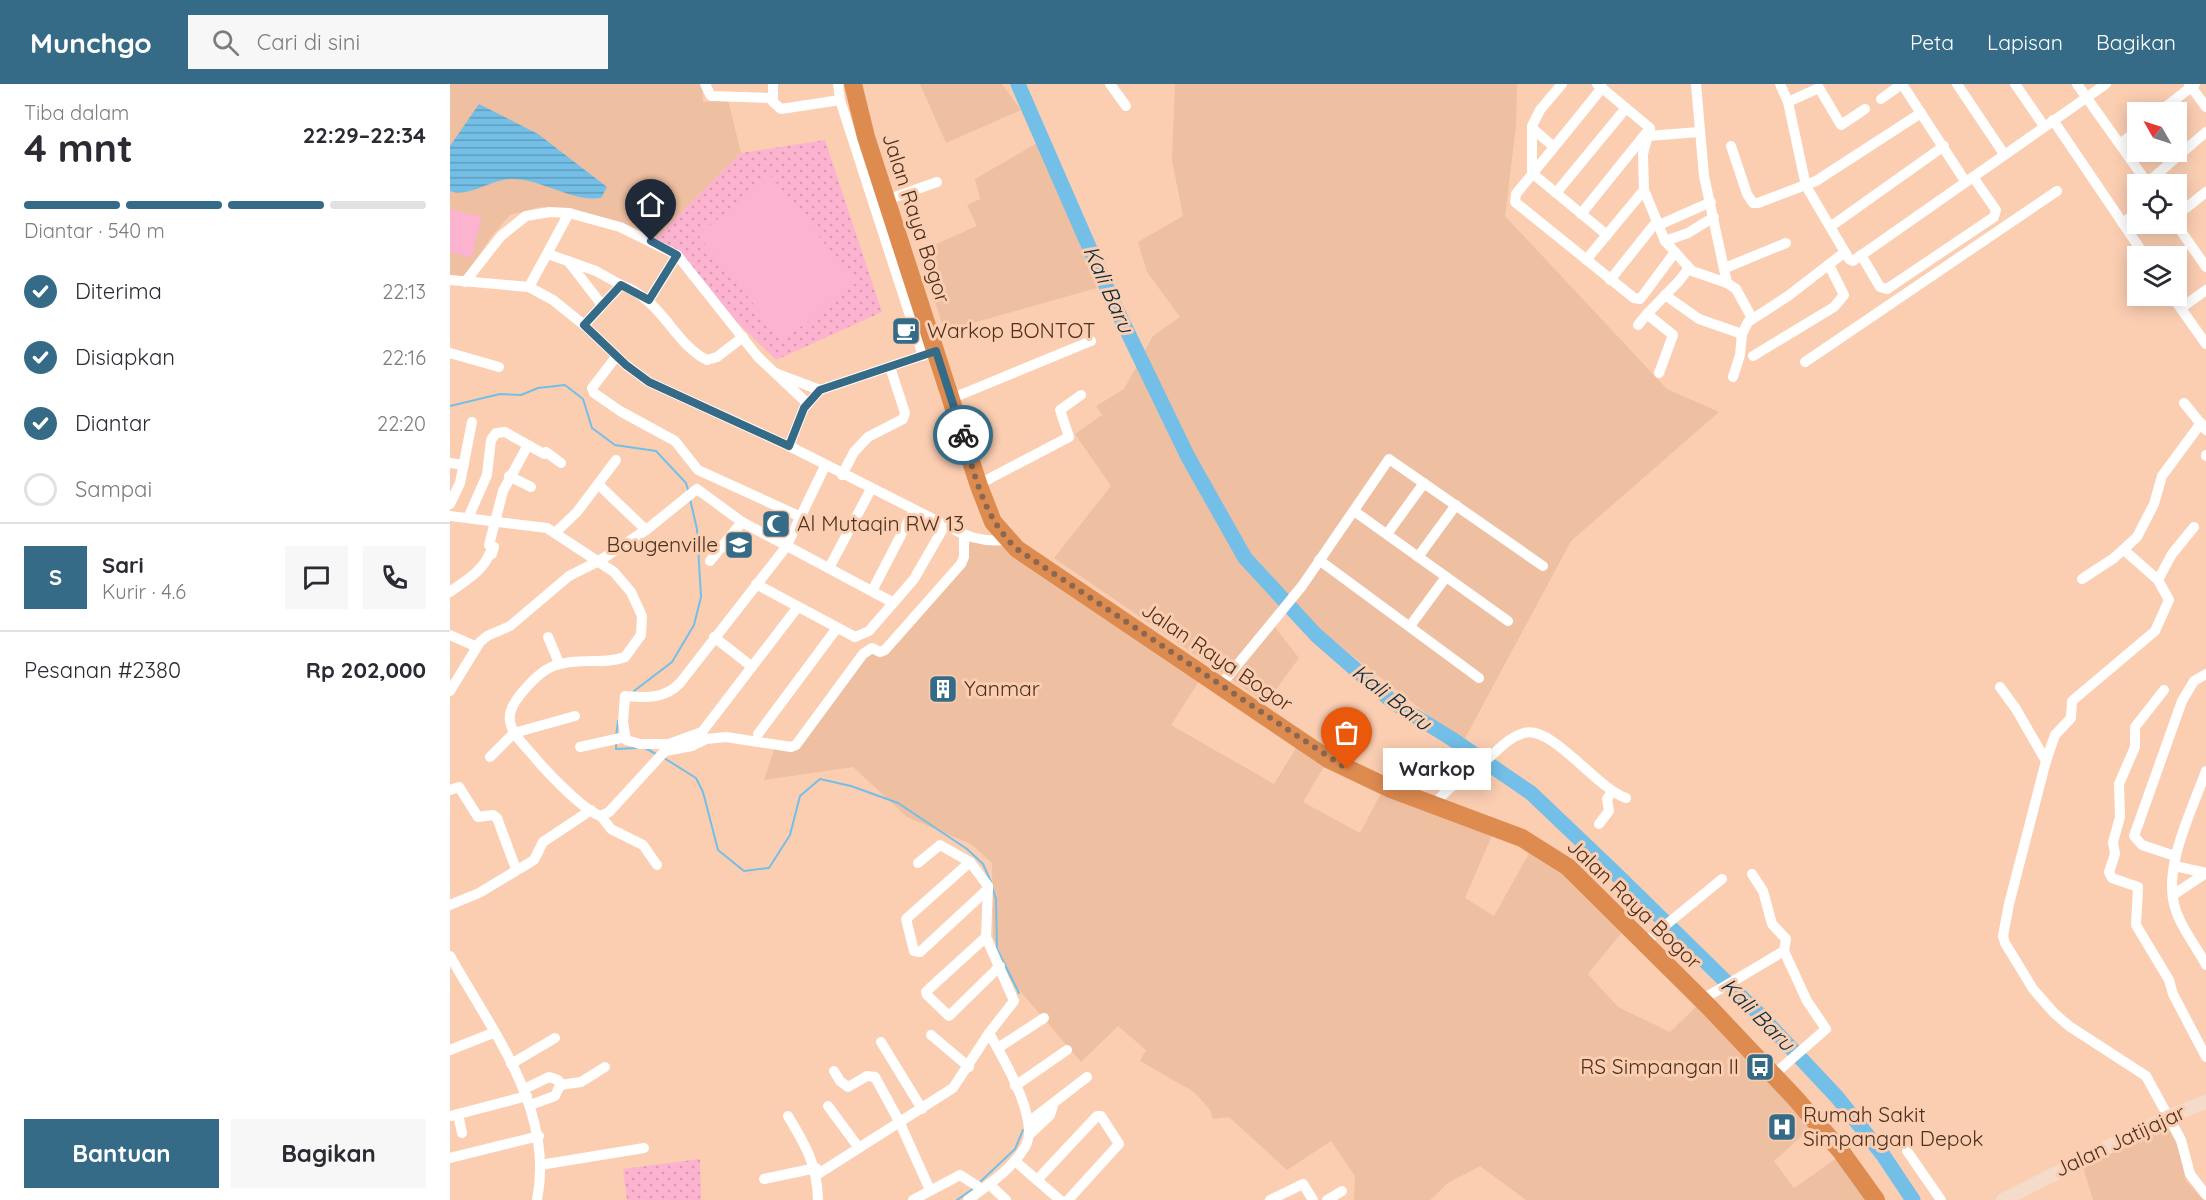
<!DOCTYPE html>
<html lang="id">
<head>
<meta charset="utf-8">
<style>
	body { margin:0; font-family:Quicksand,sans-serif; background:#f7f7f7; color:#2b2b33; height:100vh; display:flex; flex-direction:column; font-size:22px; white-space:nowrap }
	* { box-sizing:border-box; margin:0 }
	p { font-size:20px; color:#7c7c81 }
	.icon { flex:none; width:33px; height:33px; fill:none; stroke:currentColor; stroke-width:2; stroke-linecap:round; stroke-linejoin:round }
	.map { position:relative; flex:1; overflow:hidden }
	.sheet { display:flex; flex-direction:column; background:#fff; width:450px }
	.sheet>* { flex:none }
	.needle { width:39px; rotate:309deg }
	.tools { position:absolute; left:1677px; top:18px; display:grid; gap:12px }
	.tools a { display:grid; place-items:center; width:60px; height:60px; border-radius:0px; background:#fff; box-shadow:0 3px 15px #0003; font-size:30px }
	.pin { position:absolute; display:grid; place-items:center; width:51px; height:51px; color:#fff; margin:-62px -26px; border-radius:50% 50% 50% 0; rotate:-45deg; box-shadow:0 0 6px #0007 }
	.pin .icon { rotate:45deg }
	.courier { position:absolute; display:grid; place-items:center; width:60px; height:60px; margin:-30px; border:4px solid #366b87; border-radius:50%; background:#fff; color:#222; box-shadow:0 2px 8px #0007 }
	.bubble { position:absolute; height:42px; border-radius:0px; background:#fff; box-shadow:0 3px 15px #0003; font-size:20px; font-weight:700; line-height:42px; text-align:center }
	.headline em { font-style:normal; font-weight:700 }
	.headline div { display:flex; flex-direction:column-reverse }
	.headline { display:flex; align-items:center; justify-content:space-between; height:102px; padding:0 24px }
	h1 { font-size:39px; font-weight:700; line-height:45px }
	.bar { display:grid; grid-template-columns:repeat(4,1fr); gap:9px 6px; align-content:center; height:72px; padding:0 24px }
	.bar i { height:8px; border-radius:4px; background:#e1e1e2 }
	.bar .current { background:#366b87 }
	.bar p { grid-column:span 4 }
	.line { display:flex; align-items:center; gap:15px; padding:0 24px; border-top:2px solid #e1e1e2 }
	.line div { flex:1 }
	.round { display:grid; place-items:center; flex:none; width:63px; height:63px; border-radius:0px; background:#f7f7f7 }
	ol { padding:0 24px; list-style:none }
	li { display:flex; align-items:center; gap:18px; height:66px }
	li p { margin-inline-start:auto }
	li .icon { padding:6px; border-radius:50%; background:#366b87; color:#fff; stroke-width:4 }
	li:last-child { color:#7c7c81 }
	li i { width:33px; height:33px; border:3px solid #e1e1e2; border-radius:50% }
	.primary-button { display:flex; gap:12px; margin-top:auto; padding:12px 24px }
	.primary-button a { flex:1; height:69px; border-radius:0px; background:#366b87; color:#fff; font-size:24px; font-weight:700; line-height:69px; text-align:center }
	.primary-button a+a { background:#f7f7f7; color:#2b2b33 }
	header { display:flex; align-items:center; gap:36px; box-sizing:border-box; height:84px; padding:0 30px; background:#366b87; color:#fff }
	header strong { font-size:28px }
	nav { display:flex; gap:33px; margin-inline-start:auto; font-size:21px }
	.search { width:420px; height:54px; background:#f7f7f7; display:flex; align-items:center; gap:15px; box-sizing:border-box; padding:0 21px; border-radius:0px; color:#7c7c81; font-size:22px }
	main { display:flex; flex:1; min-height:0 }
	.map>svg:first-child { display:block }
</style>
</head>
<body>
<header>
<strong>Munchgo</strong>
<div class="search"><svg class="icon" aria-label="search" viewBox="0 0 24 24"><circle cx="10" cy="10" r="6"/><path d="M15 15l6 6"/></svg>Cari di sini</div>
<nav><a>Peta</a><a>Lapisan</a><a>Bagikan</a></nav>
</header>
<main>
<section class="sheet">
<div class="headline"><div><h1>4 mnt</h1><p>Tiba dalam</p></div><em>22:29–22:34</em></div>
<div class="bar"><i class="current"></i><i class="current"></i><i class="current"></i><i></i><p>Diantar · 540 m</p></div>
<ol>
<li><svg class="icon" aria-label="check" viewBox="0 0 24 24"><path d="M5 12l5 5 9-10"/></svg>Diterima<p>22:13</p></li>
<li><svg class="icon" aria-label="check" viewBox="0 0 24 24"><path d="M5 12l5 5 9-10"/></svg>Disiapkan<p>22:16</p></li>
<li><svg class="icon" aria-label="check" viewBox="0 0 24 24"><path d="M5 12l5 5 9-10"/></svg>Diantar<p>22:20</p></li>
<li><i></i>Sampai</li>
</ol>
<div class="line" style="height:108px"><b class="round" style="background:#366b87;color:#fff">S</b><div><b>Sari</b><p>Kurir · 4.6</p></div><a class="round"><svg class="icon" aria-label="chat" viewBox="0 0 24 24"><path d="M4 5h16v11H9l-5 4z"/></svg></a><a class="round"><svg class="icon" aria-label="phone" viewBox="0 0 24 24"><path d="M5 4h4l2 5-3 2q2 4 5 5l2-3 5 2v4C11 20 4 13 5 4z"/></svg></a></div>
<div class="line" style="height:78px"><div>Pesanan #2380</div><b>Rp 202,000</b></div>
<div class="primary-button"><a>Bantuan</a><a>Bagikan</a></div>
</section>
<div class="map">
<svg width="1756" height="1116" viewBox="0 0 1756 1116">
	<defs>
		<pattern id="grass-dots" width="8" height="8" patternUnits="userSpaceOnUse" patternTransform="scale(1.5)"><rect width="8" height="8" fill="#fbb3cf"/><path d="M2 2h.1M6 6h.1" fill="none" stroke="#d99ab1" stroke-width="1.8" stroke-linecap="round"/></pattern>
		<pattern id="water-rules" width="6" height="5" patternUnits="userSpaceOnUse" patternTransform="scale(1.5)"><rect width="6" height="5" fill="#73bfe8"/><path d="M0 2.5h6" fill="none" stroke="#619cbb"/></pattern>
	</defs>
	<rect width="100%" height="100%" fill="#fbceb2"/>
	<g fill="#eebfa1">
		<polygon points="0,0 252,0 253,18 278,16 291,69 204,156 123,125 90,123 60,131 42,152 11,197 0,196"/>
		<polygon points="470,0 552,0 571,26 496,59"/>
		<polygon points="725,0 1067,0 1066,42 1055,132 1217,305 1269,328 1121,457 1013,658 840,523 824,542 849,574 816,619 604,474 661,402 625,350 652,331 646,322 674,305 703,252 730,233 697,188 688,158 733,132 722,76"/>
		<polygon points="589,58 647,204 494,247 470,167 527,142 517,121 530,115 525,95"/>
		<polygon points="523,451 556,458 751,594 721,641 824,700 849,659 879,674 853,718 910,749 935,702 1046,742 1015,814 1044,832 1082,764 1100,774 1172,848 1138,890 1168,923 1220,948 1249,920 1362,1043 1324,1077 1344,1104 1387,1074 1417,1114 1414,1116 1076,1116 1030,1082 998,1099 980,1116 904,1116 905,1092 881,1057 837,1086 779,1033 763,1035 760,1026 744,1008 690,977 696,966 668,942 631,978 558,893 543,852 542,779 521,760 457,733 403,683 314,696 325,663 348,657 418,560 431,568 511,482"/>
		<polygon points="1718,1042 1730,1068 1736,1097 1754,1116 1643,1116 1633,1083"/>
	</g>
	<g fill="url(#grass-dots)">
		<polygon points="375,56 432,228 326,276 204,156 291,69"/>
		<polygon points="250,1075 251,1116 177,1116 173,1085"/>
	</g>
	<g fill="#fbb3cf">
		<polygon points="321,92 406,199 333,257 248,151"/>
		<polygon points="0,125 32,133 21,174 0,168"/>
	</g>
	<path fill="url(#water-rules)" d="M29 20 88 50 157 103 151 114C122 118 92 95 62 95 40 95 20 114 0 107V62Z"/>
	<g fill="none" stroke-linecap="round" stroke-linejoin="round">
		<g stroke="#73bfe8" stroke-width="2">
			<polyline points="0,322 50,310 71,311 88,304 115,301 133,315 142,344 165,361 206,367 236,399 238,406"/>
			<polyline points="184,607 222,578 244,541 251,513 247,445 240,415"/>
			<polyline points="166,653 168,637"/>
			<polyline points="166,658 166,665 187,664"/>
			<polyline points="195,664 206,670"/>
			<polyline points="214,674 246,694 253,708 268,766 294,787 319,784 340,751 350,712 370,695 401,702 448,719 517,765 533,780 541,798"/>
			<polyline points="542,803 546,815 547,865 569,909"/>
			<polyline points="530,1098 565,1065 573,1046"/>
			<polyline points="507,1116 524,1104"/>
		</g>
		<polyline stroke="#73bfe8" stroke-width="15" points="568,0 664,220 738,373 795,474 866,551 944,619 1002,655 1081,709 1166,790 1308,929 1387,1013 1433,1071 1463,1116"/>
		<g stroke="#fff" stroke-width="10">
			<polyline points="255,0 261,12 322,14"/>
			<polyline points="323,0 323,18 331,25 390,16"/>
			<polyline points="388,0 390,16 473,272"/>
			<polyline points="660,0 676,22"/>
			<polyline points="1112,0 1090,26 1082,42 1082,89 1157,151"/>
			<polyline points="1147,0 1152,4 1066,110 1065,118 1184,214 1190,215 1194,210 1225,168"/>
			<polyline points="1151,0 1152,4 1200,44 1193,70 1194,106 1215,157 1242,187 1277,199 1286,205 1302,234"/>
			<polyline points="1246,0 1254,92 1277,199"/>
			<polyline points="1330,0 1338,18"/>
			<polyline points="1452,0 1515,97"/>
			<polyline points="1507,0 1554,70"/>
			<polyline points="1565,0 1594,42"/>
			<polyline points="1627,0 1698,100"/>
			<polyline points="1739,0 1756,23"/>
			<polyline points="1431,15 1452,0"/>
			<polyline points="1415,25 1391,41 1369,4 1338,18 1356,102 1399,175 1403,177 1656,0"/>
			<polyline points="1709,28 1745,0"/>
			<polyline points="1603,36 1695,172"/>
			<polyline points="1083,45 1104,63"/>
			<polyline points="1198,52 1249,48"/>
			<polyline points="1670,60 1688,46"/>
			<polyline points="1281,62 1297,110 1303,119 1308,119 1366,97 1471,29"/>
			<polyline points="1697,99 1756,48"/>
			<polyline points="1106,109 1176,24"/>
			<polyline points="445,113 487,98"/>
			<polyline points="1131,130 1197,48"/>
			<polyline points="1726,132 1756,108"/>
			<polyline points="1672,139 1688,128"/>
			<polyline points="1726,140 1756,183"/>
			<polyline points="1209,141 1261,118"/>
			<polyline points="1380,143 1494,62"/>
			<polyline points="1215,157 1238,149 1264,133"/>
			<polyline points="98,170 146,187 171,201"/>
			<polyline points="1411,171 1430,203 1437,205 1544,133 1546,126 1523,93"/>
			<polyline points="1136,176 1194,106"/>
			<polyline points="118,177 152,221"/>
			<polyline points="1275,184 1336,159"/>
			<polyline points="0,196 79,203 103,216 134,241 176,281 199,298 339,362 495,441 464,495 419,547 405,553 306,500"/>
			<polyline points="1160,196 1207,137"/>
			<polyline points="15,198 51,152 76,132 100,128 119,129 170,143 227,171 308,273 358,320"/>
			<polyline points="79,203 119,129"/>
			<polyline points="1215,211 1249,235 1292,250"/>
			<polyline points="1722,212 1756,260"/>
			<polyline points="199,216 227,171"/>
			<polyline points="1731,224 1756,206"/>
			<path d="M134 241 171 201C213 216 224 260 257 276L267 273 293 253"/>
			<polyline points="1188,241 1197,230"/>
			<polyline points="0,269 49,283"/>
			<polyline points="1303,272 1384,223 1394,211 1379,181"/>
			<polyline points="166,273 142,304 144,309 170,327 225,357 248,386 351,433"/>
			<polyline points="1355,278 1607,107"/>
			<polyline points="325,289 370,306"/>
			<polyline points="1209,289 1223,251 1197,230 1229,197 1239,184"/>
			<polyline points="1283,293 1290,271 1292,250 1298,238 1338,212 1395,168"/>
			<polyline points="510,311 641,257"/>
			<polyline points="1734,319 1756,346"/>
			<polyline points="339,362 354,324 370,306 477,270"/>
			<polyline points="1756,372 1756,371"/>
			<polyline points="0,379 14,381"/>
			<polyline points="392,391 404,368 418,353 453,335 455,329 440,283"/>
			<polyline points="59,392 81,403"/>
			<polyline points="535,397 619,353 610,326 631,311"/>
			<polyline points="149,401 196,446"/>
			<polyline points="0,420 10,399 22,338"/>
			<polyline points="904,427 1058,537"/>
			<path d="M0 432 97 444 164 488 181 508 192 532 191 551 175 573C165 577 155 577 144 577 106 577 94 581 70 611 47 639 67 652 86 675 98 689 135 728 151 732L159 728 215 667 242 662 256 655 276 653 341 663 346 661 413 570 422 564 430 568 435 566 511 480 514 473V452"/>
			<polyline points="18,434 37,391 41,356 46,349 55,348 94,370 96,368 111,379"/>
			<path d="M501 444C518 454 537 458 556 456"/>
			<polyline points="106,448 127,428 166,376"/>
			<polyline points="937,450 974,399"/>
			<polyline points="1674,466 1708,496"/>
			<polyline points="968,473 1006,421"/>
			<polyline points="869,476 1029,594"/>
			<polyline points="260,477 292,438 442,518"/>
			<polyline points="379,484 421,405"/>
			<polyline points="1632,495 1664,474 1687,453 1704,420 1712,392 1751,339"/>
			<polyline points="422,507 464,426"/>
			<path d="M0 508C16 496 32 488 40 469L42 470 44 463 39 461 53 407 78 361"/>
			<path d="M347 524 252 648 219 660H190L176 656 173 638 175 612C196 614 215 615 230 599L336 463 375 382"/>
			<polyline points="960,542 996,493"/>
			<polyline points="0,551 27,563"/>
			<polyline points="98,553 109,579"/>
			<polyline points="264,553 301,582"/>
			<polyline points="770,602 852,502 939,375 1093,482"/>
			<polyline points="1550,603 1566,625 1596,677 1559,820 1553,852 1555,859 1583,905 1604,929 1619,942 1696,992 1731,1056 1740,1090 1756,1111"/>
			<polyline points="1714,606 1685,643 1685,663 1669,700 1670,733 1663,758 1665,770 1659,788 1662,794 1688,803 1686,841 1719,896 1723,910 1756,973"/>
			<polyline points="0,607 30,558 37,552 60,542 119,492 149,477 196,446 247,405 292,438"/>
			<polyline points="308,650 387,544"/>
			<polyline points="130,663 175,653"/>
			<polyline points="40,673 64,649 125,632"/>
			<polyline points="1596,677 1605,651 1621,634 1622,617 1705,547 1719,516 1708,496 1722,470 1744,443"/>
			<path d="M1756 687C1743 724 1714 780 1724 820 1729 841 1746 862 1756 881"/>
			<polyline points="0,706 9,703 28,733 43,731 47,734 66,785"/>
			<path d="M985 720C999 701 1022 688 1041 672 1051 663 1060 653 1074 649 1102 641 1145 703 1176 714"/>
			<polyline points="151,732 161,745 193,761 207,781"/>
			<polyline points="1149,740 1159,727 1157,715 1161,709"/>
			<polyline points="1725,772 1692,761 1684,752 1732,617 1744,597 1756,590"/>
			<polyline points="520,778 456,835 464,867 470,868 538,805"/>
			<path d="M468 779 490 761 520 778 538 802 536 853 564 917 539 949C553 974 591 1037 575 1063 562 1085 538 1101 518 1116"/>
			<polyline points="1725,782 1756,789"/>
			<polyline points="1302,790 1313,807 1322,840 1336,855 1334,867 1357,917 1376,945 1329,986"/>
			<polyline points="1723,811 1756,789"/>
			<polyline points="0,821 29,809 84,776 93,758 141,726"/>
			<polyline points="536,853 480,904 476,908 477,911 499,932 550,882"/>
			<polyline points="1200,854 1272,795"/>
			<path d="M0 872C42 947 105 1026 87 1116"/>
			<polyline points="1258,912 1334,867"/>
			<polyline points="481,951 519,983"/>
			<polyline points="431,958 472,1025"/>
			<polyline points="548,964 594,934"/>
			<polyline points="0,966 43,949"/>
			<polyline points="61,980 105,954"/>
			<polyline points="384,987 390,997 398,1003 417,992 425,993 449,1037 480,1106"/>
			<polyline points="565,1002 617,966"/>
			<polyline points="74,1005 99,993 108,996 112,1001"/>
			<polyline points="80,1021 105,1012 110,1001 131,998 155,983"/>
			<polyline points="378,1022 409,1064"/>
			<polyline points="8,1030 12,1049"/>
			<polyline points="1,1032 77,1012"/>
			<path d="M338 1032C356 1062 367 1080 368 1116"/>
			<polyline points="580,1037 637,993"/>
			<polyline points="581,1049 600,1031 603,1022"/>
			<polyline points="1457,1067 1491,1116"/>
			<polyline points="0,1074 89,1052"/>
			<polyline points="565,1077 610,1116"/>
			<polyline points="90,1081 194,1064"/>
			<polyline points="368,1090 503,1004 539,949"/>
			<polyline points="314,1095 366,1084"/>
			<polyline points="587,1096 647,1032 651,1032 669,1060 618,1116"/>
			<polyline points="539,1100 556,1116"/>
			<polyline points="463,1116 510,1091 532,1105"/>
			<polyline points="820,1116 853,1100 863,1116"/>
			<polyline points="877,1116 892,1107"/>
		</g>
		<polyline stroke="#f5dcca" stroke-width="14" points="1553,1116 1720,1032 1756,1018"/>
		<polyline stroke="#de8b50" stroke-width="18" points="403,0 416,53 529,402 543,438 567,465 878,675 941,705 1072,754 1118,783 1259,923 1346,1015 1390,1066 1426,1116"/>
	</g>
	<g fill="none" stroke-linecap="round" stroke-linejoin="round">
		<path stroke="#8a6751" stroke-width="6" stroke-dasharray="0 10.8" d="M513 351C525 392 534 435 567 465L897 685"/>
		<polyline stroke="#366b87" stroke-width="8" points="201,157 227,171 199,216 171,201 134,241 176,281 199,298 339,362 354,324 370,306 486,267 513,351"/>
	</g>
	<defs>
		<g id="cafe-square" transform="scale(1.5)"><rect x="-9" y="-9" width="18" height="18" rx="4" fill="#366b87" stroke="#fbceb2"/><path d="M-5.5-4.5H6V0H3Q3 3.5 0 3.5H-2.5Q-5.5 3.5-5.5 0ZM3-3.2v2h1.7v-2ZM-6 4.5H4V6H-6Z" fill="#fff"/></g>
		<g id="mosque-square" transform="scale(1.5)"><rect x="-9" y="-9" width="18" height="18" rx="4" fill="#366b87" stroke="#fbceb2"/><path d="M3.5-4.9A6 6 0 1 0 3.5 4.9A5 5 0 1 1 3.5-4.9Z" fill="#fff"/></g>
		<g id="school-square" transform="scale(1.5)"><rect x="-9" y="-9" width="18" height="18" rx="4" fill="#366b87" stroke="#fbceb2"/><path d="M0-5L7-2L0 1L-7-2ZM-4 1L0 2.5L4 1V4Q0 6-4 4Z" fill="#fff"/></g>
		<g id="building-square" transform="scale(1.5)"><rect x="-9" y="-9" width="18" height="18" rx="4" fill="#366b87" stroke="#fbceb2"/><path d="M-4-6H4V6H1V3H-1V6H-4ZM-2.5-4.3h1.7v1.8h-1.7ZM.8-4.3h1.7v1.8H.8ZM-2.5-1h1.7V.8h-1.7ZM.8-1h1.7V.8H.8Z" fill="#fff"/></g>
		<g id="bus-square" transform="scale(1.5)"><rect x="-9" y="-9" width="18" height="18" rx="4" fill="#366b87" stroke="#fbceb2"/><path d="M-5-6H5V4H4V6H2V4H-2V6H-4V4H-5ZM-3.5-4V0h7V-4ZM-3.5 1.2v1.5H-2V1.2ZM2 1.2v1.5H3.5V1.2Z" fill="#fff"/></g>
		<g id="hospital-square" transform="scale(1.5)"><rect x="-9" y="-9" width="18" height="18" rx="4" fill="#366b87" stroke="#fbceb2"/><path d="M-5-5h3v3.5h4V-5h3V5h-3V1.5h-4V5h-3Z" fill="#fff"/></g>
	</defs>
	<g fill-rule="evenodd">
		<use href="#cafe-square" x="456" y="247"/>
		<use href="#mosque-square" x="326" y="440"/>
		<use href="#school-square" x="289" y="461"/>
		<use href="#building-square" x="493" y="605"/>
		<use href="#bus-square" x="1310" y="983"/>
		<use href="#hospital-square" x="1332" y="1043"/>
	</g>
	<g text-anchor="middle" stroke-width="6" stroke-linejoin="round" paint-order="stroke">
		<g font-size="21" fill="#4d301d" stroke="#fbceb2">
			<text transform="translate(466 134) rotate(72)" y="7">Jalan Raya Bogor</text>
			<text transform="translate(767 573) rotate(34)" y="7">Jalan Raya Bogor</text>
			<text transform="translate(1184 820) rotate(44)" y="7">Jalan Raya Bogor</text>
			<text transform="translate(1670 1057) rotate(-25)" y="7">Jalan Jatijajar</text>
		</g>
		<g font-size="21" fill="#4d301d" stroke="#fbceb2" text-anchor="start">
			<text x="477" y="254">Warkop BONTOT</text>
			<text x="347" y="447">Al Mutaqin RW 13</text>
			<text x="268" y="468" text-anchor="end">Bougenville</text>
			<text x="514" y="612">Yanmar</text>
			<text x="1289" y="990" text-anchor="end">RS Simpangan II</text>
			<text x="1353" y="1038">Rumah Sakit<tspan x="1353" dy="24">Simpangan Depok</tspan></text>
		</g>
		<g font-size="22" font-style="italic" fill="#0a2d3e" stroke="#fbceb2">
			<text transform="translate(659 205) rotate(66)" y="8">Kali Baru</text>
			<text transform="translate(942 613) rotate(38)" y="8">Kali Baru</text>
			<text transform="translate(1308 930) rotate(45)" y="8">Kali Baru</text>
		</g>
	</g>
</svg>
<div class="tools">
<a><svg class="needle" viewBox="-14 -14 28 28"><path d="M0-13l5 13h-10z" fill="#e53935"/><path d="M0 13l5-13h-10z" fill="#7c7c81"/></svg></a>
<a><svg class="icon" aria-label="locate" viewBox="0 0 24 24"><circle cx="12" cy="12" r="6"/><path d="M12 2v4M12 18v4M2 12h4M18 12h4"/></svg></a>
<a><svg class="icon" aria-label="layers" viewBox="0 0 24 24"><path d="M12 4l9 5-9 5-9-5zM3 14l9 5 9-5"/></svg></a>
</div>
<div class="pin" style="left:897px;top:685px;background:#ea580c"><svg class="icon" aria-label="bag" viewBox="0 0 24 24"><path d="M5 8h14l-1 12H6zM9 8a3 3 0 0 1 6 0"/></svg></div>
<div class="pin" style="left:201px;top:157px;background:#1f2937"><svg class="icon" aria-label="home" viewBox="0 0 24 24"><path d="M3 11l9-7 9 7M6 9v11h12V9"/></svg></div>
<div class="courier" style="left:513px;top:351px"><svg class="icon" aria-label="bike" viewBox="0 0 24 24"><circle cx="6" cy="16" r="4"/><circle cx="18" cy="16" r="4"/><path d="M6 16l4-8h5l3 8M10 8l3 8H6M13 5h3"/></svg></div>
<div class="bubble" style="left:933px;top:664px;width:108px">Warkop</div>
</div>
</main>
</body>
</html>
